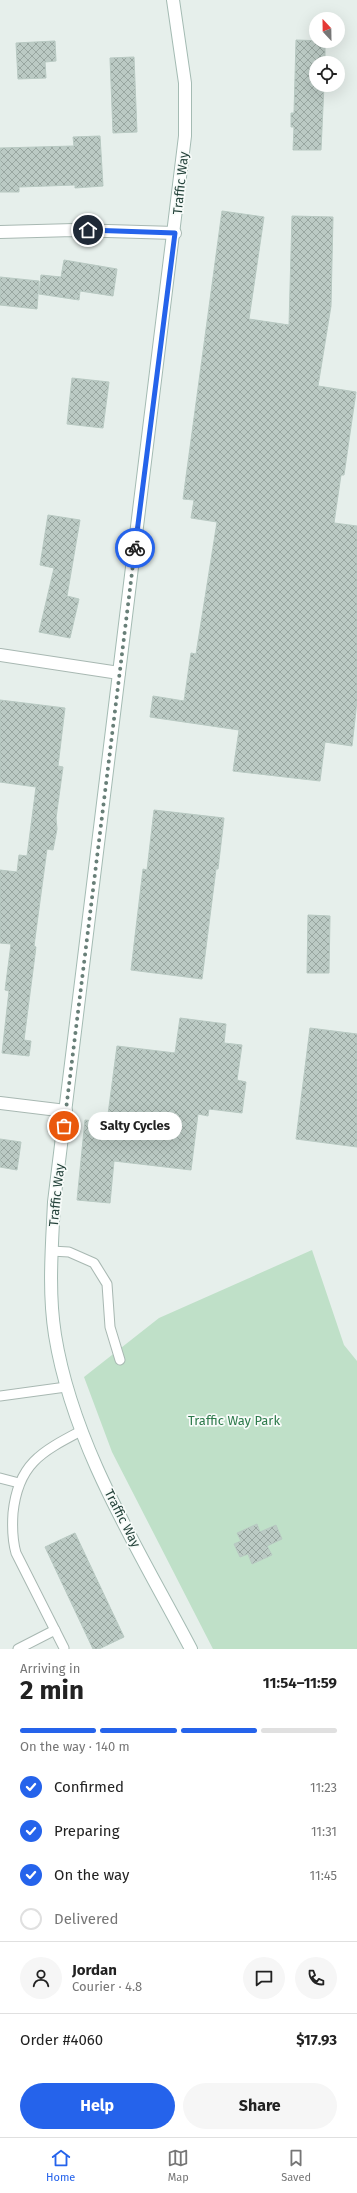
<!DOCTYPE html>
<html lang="en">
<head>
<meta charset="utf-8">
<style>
	body { margin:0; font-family:"Fira Sans",sans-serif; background:#f6f6f6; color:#222; height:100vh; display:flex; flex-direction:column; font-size:15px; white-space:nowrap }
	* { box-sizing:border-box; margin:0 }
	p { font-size:13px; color:#767676 }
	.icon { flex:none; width:22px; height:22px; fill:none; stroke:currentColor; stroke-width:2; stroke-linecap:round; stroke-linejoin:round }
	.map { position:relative; height:1649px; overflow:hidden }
	.drawer { display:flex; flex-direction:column; background:#fff; flex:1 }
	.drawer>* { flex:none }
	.needle { width:26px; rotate:338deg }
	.tools { position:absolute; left:309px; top:12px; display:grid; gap:8px }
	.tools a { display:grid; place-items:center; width:36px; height:36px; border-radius:50%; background:#fff; box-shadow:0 4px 16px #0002; font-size:20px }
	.pin { position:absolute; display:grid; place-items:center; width:34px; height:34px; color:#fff; margin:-17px; border:2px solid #fff; border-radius:50%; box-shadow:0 1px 4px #0007 }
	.courier { position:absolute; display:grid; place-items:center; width:40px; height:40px; margin:-20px; border:3px solid #2563eb; border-radius:50%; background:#fff; color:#222; box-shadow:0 1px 5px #0007 }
	.bubble { position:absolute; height:28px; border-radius:14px; background:#fff; box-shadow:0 4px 16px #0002; font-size:13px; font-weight:700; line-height:28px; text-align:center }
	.head em { font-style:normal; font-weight:700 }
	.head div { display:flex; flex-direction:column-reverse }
	.head { display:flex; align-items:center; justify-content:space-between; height:68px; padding:0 20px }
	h1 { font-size:26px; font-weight:700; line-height:30px }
	.bar { display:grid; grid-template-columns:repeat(4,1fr); gap:6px 4px; align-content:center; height:48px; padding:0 20px }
	.bar i { height:5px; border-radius:3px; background:#e0e0e0 }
	.bar .active { background:#2563eb }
	.bar p { grid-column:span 4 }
	.line { display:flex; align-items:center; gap:10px; padding:0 20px; border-top:1px solid #e0e0e0 }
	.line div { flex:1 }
	.round { display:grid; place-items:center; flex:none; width:42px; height:42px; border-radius:21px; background:#f6f6f6 }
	ol { padding:0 20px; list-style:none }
	li { display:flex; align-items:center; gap:12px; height:44px }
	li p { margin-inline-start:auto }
	li .icon { padding:4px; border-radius:50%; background:#2563eb; color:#fff; stroke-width:4 }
	li:last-child { color:#767676 }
	li i { width:22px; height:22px; border:2px solid #e0e0e0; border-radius:50% }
	.button { display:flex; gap:8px; margin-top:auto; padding:8px 20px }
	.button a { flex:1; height:46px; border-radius:24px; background:#2563eb; color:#fff; font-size:16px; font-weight:700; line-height:46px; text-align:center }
	.button a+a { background:#f6f6f6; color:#222 }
	.dock { display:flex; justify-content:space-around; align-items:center; height:56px; border-top:1px solid #e0e0e0; background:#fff; font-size:11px; color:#767676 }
	.dock a { display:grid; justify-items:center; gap:2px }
	.dock .active { color:#2563eb }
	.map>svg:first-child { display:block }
</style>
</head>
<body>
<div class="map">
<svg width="357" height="1649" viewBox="0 0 357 1649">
	<defs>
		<pattern id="building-cross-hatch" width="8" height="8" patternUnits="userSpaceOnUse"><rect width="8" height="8" fill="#bbcac4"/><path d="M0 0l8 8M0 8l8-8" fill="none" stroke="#98a6a0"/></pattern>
	</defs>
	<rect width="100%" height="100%" fill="#e6efeb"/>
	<polygon fill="#bfe0c8" points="312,1250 344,1345 357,1361 357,1649 213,1649 112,1452 84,1377 159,1318"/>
	<g fill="url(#building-cross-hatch)" stroke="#b8c9c2">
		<polygon points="296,40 325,41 325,63 316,63 316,85 324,85 321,150 293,150 294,127 291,127 291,113 294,113"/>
		<polygon points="55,41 56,61 45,62 46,78 18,79 16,43"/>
		<polygon points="134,57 137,132 113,133 110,58"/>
		<polygon points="100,136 103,186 75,188 75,185 19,187 19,192 0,192 0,148 74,146 73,137"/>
		<polygon points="222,211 264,217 249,319 289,325 292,216 333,217 331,306 318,386 356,392 344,475 341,475 334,523 357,526 357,701 352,746 325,742 320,781 233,771 239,730 150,717 153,696 184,701 191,653 196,654 217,522 191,518 194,500 183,499"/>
		<polygon points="64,260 117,269 113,296 80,291 79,300 39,294 41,275 61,277"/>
		<polygon points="0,277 39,281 37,309 0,305"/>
		<polygon points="72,378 109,382 103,428 67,424"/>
		<polygon points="48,515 80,520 67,596 79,599 70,638 39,632 54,568 40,565"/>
		<polygon points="0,700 65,708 58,766 63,767 56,818 57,829 53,850 47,849 34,946 36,947 24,1040 31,1041 29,1056 2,1053 9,991 5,990 11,944 0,943 0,870 17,872 19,855 27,856 36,787 0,782"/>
		<polygon points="154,810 224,818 218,869 216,869 202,979 131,970 143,869 147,870"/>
		<polygon points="308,915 330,916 329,973 307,973"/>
		<polygon points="180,1018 226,1024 224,1043 242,1045 237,1080 246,1082 242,1113 209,1109 208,1116 198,1114 191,1170 114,1161 110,1203 77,1200 85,1120 107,1122 117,1046 175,1053"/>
		<polygon points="310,1028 357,1034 357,1147 296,1139"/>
		<polygon points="0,1139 21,1142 17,1170 0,1167"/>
		<polygon points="257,1524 260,1532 276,1525 282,1539 267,1546 272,1555 252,1564 248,1554 240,1557 234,1544 241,1541 237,1533"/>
		<polygon points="75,1533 124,1637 99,1649 93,1649 45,1547"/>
	</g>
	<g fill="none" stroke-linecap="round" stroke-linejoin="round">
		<g stroke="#a8b8b2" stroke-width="11">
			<g id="lane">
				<polyline points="51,1251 69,1252 94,1263 107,1284 110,1327 120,1360"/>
				<polyline points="0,1396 66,1387"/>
				<polyline points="0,1478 19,1483"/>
				<path d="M64 1648 16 1553C12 1539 12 1528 13 1513 18 1464 41 1452 81 1431"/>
				<polyline points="18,1649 55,1630"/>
			</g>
		</g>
		<g stroke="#a8b8b2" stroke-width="14">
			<g id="street">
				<polyline points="0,232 74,230 175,233"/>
				<polyline points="0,655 119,673"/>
				<polyline points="0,1103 66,1111"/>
			</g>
		</g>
		<g stroke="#a4bbb3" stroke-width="14">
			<path id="secondary" d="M173 0 185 83V136L54 1202C52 1246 48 1291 55 1335 73 1447 139 1550 191 1649"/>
		</g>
		<use href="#lane" stroke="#fff" stroke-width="9"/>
		<use href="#street" stroke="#fff" stroke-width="12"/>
		<use href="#secondary" stroke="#fff" stroke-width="12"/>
	</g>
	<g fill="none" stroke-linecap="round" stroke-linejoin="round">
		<polyline stroke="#687f78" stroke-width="4" stroke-dasharray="0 7.2" points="64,1126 135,548"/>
		<polyline stroke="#2563eb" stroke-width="5" points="88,230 175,233 135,548"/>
	</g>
	<g text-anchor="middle" stroke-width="3.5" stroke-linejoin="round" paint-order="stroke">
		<g font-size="13" fill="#24423a" stroke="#f7fbf9">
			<text transform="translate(180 183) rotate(-84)" y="5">Traffic Way</text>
			<text transform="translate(56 1195) rotate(-84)" y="5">Traffic Way</text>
			<text transform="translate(123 1518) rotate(63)" y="5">Traffic Way</text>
		</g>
		<g font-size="13" fill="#2d7a4b" stroke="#f7fbf9">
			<text x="234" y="1425">Traffic Way Park</text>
		</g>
	</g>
</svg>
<div class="tools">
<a><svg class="needle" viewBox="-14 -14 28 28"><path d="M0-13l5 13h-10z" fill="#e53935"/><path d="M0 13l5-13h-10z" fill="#767676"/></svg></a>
<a><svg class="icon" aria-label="locate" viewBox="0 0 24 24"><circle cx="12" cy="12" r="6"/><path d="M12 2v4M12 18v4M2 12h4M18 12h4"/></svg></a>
</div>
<div class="pin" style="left:64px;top:1126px;background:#ea580c"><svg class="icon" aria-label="bag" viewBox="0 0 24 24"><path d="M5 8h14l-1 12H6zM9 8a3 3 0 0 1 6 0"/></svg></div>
<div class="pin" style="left:88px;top:230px;background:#1f2937"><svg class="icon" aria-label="home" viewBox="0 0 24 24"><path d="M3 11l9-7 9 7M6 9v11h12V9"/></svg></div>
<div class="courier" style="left:135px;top:548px"><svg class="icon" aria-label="bike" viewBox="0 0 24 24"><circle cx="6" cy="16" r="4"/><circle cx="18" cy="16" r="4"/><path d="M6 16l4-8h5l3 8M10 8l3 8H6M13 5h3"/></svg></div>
<div class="bubble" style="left:88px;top:1112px;width:94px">Salty Cycles</div>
</div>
<section class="drawer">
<div class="head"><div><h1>2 min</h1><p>Arriving in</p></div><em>11:54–11:59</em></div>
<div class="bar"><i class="active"></i><i class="active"></i><i class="active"></i><i></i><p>On the way · 140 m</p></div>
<ol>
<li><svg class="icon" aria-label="check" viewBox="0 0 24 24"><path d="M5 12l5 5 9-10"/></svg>Confirmed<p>11:23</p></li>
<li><svg class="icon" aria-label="check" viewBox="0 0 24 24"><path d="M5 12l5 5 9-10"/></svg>Preparing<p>11:31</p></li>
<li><svg class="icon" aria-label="check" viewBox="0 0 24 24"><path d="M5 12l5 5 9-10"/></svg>On the way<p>11:45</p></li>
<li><i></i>Delivered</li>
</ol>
<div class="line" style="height:72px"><a class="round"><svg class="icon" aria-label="person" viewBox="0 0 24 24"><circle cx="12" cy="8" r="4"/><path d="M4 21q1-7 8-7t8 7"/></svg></a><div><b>Jordan</b><p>Courier · 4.8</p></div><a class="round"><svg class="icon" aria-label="chat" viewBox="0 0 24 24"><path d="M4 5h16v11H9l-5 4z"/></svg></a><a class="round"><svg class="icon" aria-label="phone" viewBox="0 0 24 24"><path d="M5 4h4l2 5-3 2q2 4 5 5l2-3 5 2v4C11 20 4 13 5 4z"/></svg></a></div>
<div class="line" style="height:52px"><div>Order #4060</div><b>$17.93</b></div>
<div class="button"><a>Help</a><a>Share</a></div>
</section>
<nav class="dock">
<a class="active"><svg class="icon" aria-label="home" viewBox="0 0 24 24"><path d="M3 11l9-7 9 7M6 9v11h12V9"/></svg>Home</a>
<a><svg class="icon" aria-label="map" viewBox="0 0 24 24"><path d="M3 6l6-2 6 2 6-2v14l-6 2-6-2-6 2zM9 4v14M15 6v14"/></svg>Map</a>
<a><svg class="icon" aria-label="saved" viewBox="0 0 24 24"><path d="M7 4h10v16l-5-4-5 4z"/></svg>Saved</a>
</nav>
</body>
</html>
